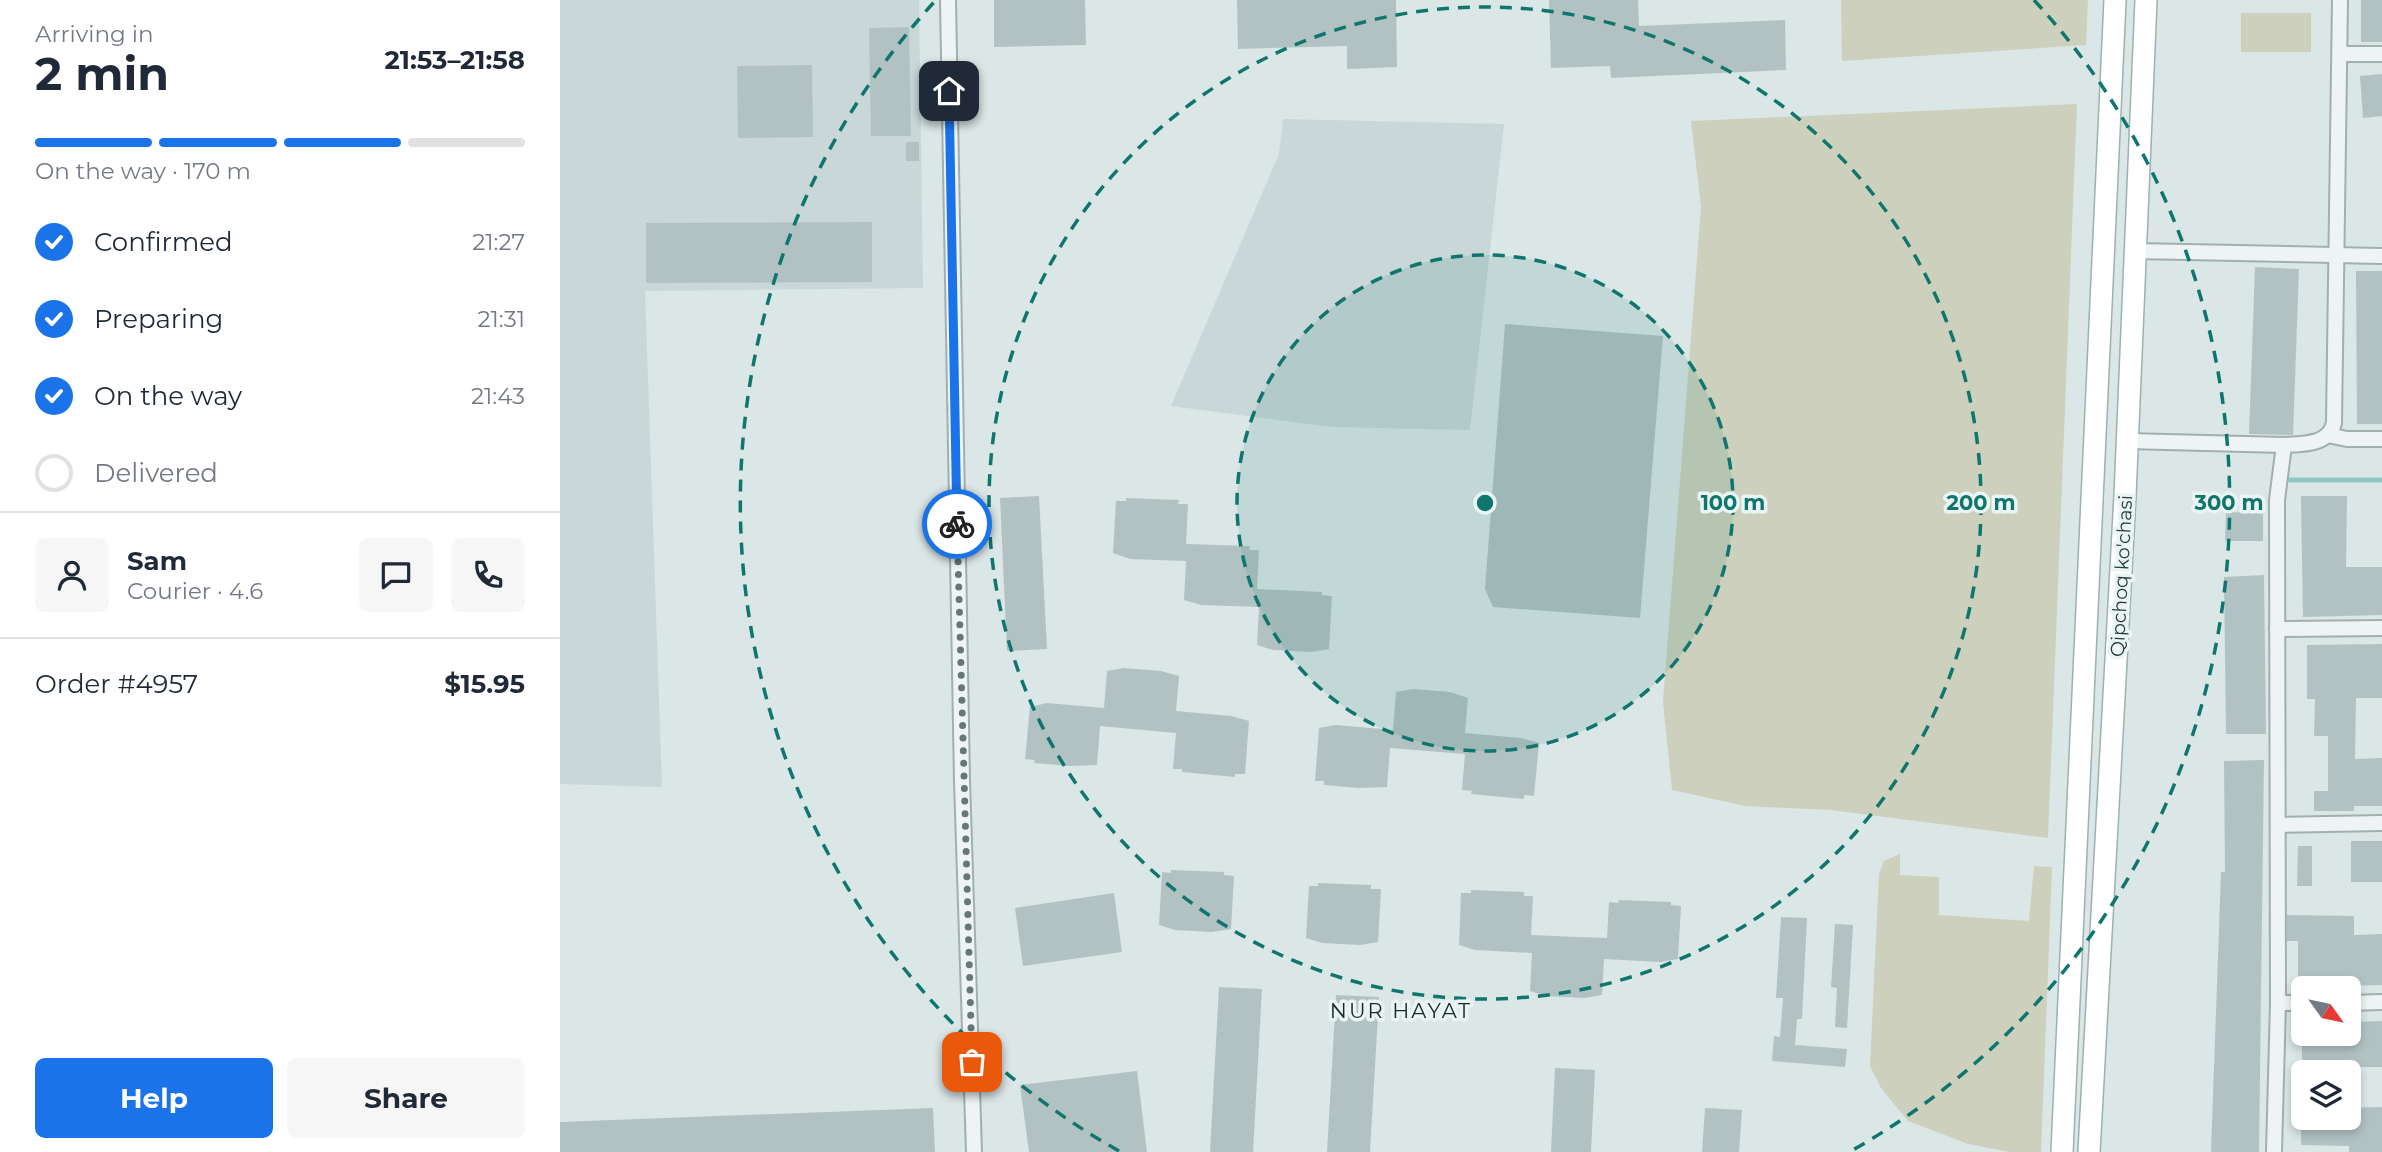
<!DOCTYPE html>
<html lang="en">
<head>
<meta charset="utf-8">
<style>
	body { margin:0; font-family:Montserrat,sans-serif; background:#f6f6f7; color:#1f2937; height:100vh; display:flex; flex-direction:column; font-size:26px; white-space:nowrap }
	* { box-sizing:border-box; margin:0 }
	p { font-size:23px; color:#747a83 }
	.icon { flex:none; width:38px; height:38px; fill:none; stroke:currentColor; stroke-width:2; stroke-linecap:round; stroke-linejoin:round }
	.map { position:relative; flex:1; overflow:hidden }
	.drawer { display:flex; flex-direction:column; background:#fff; width:560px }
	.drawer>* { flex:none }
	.needle { width:46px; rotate:123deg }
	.buttons { position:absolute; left:1731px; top:976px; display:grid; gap:14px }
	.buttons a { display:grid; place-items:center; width:70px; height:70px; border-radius:10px; background:#fff; box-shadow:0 4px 10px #0003; font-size:35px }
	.pin { position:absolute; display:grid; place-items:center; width:60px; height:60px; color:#fff; margin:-30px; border-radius:14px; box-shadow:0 4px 10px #0006 }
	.courier { position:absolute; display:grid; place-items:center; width:70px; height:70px; margin:-35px; border:5px solid #1a73e8; border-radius:50%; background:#fff; color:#222; box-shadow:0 2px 9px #0007 }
	.head em { font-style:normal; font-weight:700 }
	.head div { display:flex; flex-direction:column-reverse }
	.head { display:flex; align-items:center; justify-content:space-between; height:119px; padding:0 35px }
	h1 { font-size:46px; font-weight:700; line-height:52px }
	.bar { display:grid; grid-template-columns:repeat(4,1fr); gap:10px 7px; align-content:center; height:84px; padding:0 35px }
	.bar i { height:9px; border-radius:5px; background:#e0e1e3 }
	.bar .active { background:#1a73e8 }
	.bar p { grid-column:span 4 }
	.line { display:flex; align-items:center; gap:18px; padding:0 35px; border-top:2px solid #e0e1e3 }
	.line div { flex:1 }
	.round { display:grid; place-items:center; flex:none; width:74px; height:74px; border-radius:10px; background:#f6f6f7 }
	ol { padding:0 35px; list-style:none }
	li { display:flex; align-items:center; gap:21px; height:77px }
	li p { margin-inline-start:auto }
	li .icon { padding:7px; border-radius:50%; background:#1a73e8; color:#fff; stroke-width:4 }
	li:last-child { color:#747a83 }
	li i { width:38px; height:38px; border:4px solid #e0e1e3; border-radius:50% }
	.button { display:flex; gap:14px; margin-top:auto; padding:14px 35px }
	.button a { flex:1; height:80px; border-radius:10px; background:#1a73e8; color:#fff; font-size:28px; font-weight:700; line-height:80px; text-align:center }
	.button a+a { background:#f6f6f7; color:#1f2937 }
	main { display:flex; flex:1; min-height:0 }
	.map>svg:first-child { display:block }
</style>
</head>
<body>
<main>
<section class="drawer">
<div class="head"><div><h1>2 min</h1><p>Arriving in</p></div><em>21:53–21:58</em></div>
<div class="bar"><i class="active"></i><i class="active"></i><i class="active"></i><i></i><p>On the way · 170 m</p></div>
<ol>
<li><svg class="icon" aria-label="check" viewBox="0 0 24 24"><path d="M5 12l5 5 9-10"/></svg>Confirmed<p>21:27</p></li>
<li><svg class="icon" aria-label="check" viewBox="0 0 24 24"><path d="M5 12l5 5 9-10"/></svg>Preparing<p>21:31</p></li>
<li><svg class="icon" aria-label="check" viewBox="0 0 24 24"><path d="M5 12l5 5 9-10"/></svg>On the way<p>21:43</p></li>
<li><i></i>Delivered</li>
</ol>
<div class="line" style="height:126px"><a class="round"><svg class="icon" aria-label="person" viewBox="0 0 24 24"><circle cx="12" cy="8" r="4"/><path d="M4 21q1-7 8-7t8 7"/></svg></a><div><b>Sam</b><p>Courier · 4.6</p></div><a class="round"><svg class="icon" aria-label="chat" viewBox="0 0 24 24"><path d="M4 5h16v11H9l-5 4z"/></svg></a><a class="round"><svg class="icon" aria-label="phone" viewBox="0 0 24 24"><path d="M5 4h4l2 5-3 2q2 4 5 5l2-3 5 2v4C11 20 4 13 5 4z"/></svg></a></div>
<div class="line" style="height:91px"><div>Order #4957</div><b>$15.95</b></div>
<div class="button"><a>Help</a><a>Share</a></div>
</section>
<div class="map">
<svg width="1822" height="1152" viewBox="0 0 1822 1152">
	<rect width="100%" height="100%" fill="#dbe6e6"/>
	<g fill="#c9d7d8">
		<polygon points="0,0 359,0 363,288 85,291 102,787 0,784"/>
		<polygon points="723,119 944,124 910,430 771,427 611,406 719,154"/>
	</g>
	<g fill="#cdd0bc">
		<polygon points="1281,0 1528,0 1526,45 1282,61"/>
		<rect x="1681" y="13" width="70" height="39"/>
		<polygon points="1517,104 1488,838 1271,810 1185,806 1112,790 1103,702 1141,207 1131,121"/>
		<polygon points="1340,854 1340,875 1379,877 1379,915 1469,921 1474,866 1492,867 1481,1152 1450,1152 1408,1144 1348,1121 1321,1088 1310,1066 1319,874 1324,861"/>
	</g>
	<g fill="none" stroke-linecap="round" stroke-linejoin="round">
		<polyline stroke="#95c7c2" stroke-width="5" points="1730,480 1822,480"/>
	</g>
	<g fill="#b2c2c3">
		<polygon points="434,0 525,0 526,45 434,47"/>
		<polygon points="677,0 836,0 837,67 787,69 787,46 678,49"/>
		<polygon points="989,0 1078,0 1079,26 1225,20 1226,70 1051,78 1050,66 991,68"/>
		<rect x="1801" y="0" width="21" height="42"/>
		<polygon points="349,27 351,136 311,136 309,28"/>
		<polygon points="252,65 253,137 178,138 177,66"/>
		<polygon points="1822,74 1822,116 1803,118 1800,76"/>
		<rect x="346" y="142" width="13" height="19"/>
		<polygon points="312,222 312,282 86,283 86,223"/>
		<polygon points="1695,267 1739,269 1733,435 1689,434"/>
		<polygon points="1796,271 1822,271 1822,424 1797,424"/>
		<polygon points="945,324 1103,336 1080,618 933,607 925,589"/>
		<polygon points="479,496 487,649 447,651 440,498"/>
		<polygon points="1741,496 1787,496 1786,567 1822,567 1822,615 1743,617"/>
		<polygon points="566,498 619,500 618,504 628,504 626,544 690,546 689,550 699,550 697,589 762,592 762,595 772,596 769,649 751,652 713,650 697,645 699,607 641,605 624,600 626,561 570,559 553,553 556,501 566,501"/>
		<polygon points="1666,512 1703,513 1703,541 1665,541"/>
		<polygon points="1704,575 1706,734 1666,734 1664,577"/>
		<polygon points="1822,644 1822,698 1796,698 1795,759 1822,758 1822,806 1794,806 1794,811 1754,811 1754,791 1768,791 1768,736 1754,736 1755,699 1747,699 1747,645"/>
		<polygon points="564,668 601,671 619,676 616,711 671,716 689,721 685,774 675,774 675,777 622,772 622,769 613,769 616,733 540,726 537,765 510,766 474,763 475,760 465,759 470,707 487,703 544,708 547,671"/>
		<polygon points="853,689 890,692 908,698 905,733 961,738 979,743 974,796 964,795 964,799 911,794 912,791 902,790 905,754 830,748 827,787 799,788 764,785 764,781 755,781 759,728 776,725 833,730 836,692"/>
		<polygon points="1704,760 1699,1152 1651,1152 1661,872 1665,872 1664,761"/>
		<rect x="1791" y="841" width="31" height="41"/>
		<polygon points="1738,846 1752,846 1752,886 1737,886"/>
		<polygon points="611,870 664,872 664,875 674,876 671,929 652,932 615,930 599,925 602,872 611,873"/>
		<polygon points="758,883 811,885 811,889 821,889 818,942 800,945 762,943 746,938 749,886 758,886"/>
		<polygon points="911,890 964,892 964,896 973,896 971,935 1018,937 1047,938 1049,902 1058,903 1059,900 1111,902 1111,905 1121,906 1118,959 1100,962 1044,959 1042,995 1024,998 986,996 970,991 972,953 915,950 899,945 901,893 911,893"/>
		<polygon points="554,893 562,952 463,966 455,908"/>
		<polygon points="1727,915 1794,916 1794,935 1822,934 1822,985 1738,987 1738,941 1727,941"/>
		<polygon points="1221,917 1247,918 1242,1019 1237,1019 1235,1045 1287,1049 1285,1067 1212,1061 1214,1036 1220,1037 1223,998 1216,998"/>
		<polygon points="1275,924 1293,925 1287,1028 1275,1027 1277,988 1271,987"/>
		<polygon points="659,987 702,989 693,1152 650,1152"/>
		<polygon points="776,995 819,997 810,1152 767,1152"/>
		<polygon points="1822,1021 1822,1067 1788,1067 1788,1073 1742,1073 1742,1041 1791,1041 1791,1022"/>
		<polygon points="995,1068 1035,1070 1031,1152 991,1152"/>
		<polygon points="577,1071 587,1152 469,1152 460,1085"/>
		<polygon points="1822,1107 1822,1152 1789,1152 1789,1146 1741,1145 1741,1118 1788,1118 1788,1108"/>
		<polygon points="373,1108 375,1152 0,1152 0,1122"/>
		<polygon points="1145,1108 1182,1110 1179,1152 1142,1152"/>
	</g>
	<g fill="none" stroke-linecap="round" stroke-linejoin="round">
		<g stroke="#a1afb0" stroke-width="18">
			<g id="street">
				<polyline points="388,0 402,781 414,1152"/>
				<polyline points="1780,54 1822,54"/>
				<polyline points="1575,251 1822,256"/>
				<polyline points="1768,435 1787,439 1822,439"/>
				<polyline points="1567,441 1724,445"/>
				<polyline points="1717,629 1822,628"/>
				<polyline points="1718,825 1822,823"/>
				<polyline points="1718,1003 1743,1003"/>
				<polyline points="1788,1003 1822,1002"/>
				<path d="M1714 1152 1718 1003 1717 500 1724 445C1743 444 1769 445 1774 423L1780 0"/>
			</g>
		</g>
		<g stroke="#9ab2b1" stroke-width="24">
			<g id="primary">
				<polyline points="1502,1152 1555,0"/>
				<polyline points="1529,1152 1565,496 1586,0"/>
			</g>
		</g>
		<use href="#street" stroke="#eef4f4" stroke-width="14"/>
		<use href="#primary" stroke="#fff" stroke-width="21"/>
	</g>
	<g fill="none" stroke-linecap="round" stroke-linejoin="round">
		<polyline stroke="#657778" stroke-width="7" stroke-dasharray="0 12.6" points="397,524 412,1062"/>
		<polyline stroke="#1a73e8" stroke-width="9" points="389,91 397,524"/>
	</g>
	<circle cx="925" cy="503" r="248" fill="#0f766e" fill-opacity=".12"/>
	<g fill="none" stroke="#0f766e" stroke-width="3.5" stroke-dasharray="12 9">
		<circle cx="925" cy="503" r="248"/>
		<circle cx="925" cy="503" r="496"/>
		<path d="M559 1151A744 744 0 0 1 376 0M1474 0A744 744 0 0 1 1291 1151"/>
	</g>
	<g text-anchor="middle" stroke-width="7" stroke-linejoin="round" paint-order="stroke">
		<g font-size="19" fill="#253b3c" stroke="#eaf4f3">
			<text transform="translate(1561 576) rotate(-87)" y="7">Qipchoq ko'chasi</text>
		</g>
		<g font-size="21" letter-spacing="2" fill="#182b2c" stroke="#eaf4f3">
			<text x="841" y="1018">NUR HAYAT</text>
		</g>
	</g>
	<circle cx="925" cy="503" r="10" fill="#0f766e" stroke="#eaf4f3" stroke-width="3.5"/>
	<g font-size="21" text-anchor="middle" font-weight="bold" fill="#0f766e" stroke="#eaf4f3" stroke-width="7" stroke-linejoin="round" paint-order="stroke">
		<text x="1173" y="510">100 m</text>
		<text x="1421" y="510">200 m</text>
		<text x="1669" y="510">300 m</text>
	</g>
</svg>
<div class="buttons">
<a><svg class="needle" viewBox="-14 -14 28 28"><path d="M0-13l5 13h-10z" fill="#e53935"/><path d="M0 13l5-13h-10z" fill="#747a83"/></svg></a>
<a><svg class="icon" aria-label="layers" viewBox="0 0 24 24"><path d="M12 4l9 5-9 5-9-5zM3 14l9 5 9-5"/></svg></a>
</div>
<div class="pin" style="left:412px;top:1062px;background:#ea580c"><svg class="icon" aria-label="bag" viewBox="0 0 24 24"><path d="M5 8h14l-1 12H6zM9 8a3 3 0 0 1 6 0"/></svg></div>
<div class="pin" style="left:389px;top:91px;background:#1f2937"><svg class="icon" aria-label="home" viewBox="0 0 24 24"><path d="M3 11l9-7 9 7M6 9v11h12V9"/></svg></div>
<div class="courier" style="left:397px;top:524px"><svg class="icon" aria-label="bike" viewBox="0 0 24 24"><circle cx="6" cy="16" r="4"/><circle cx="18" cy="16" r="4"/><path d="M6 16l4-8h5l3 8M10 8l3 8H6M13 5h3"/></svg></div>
</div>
</main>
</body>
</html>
